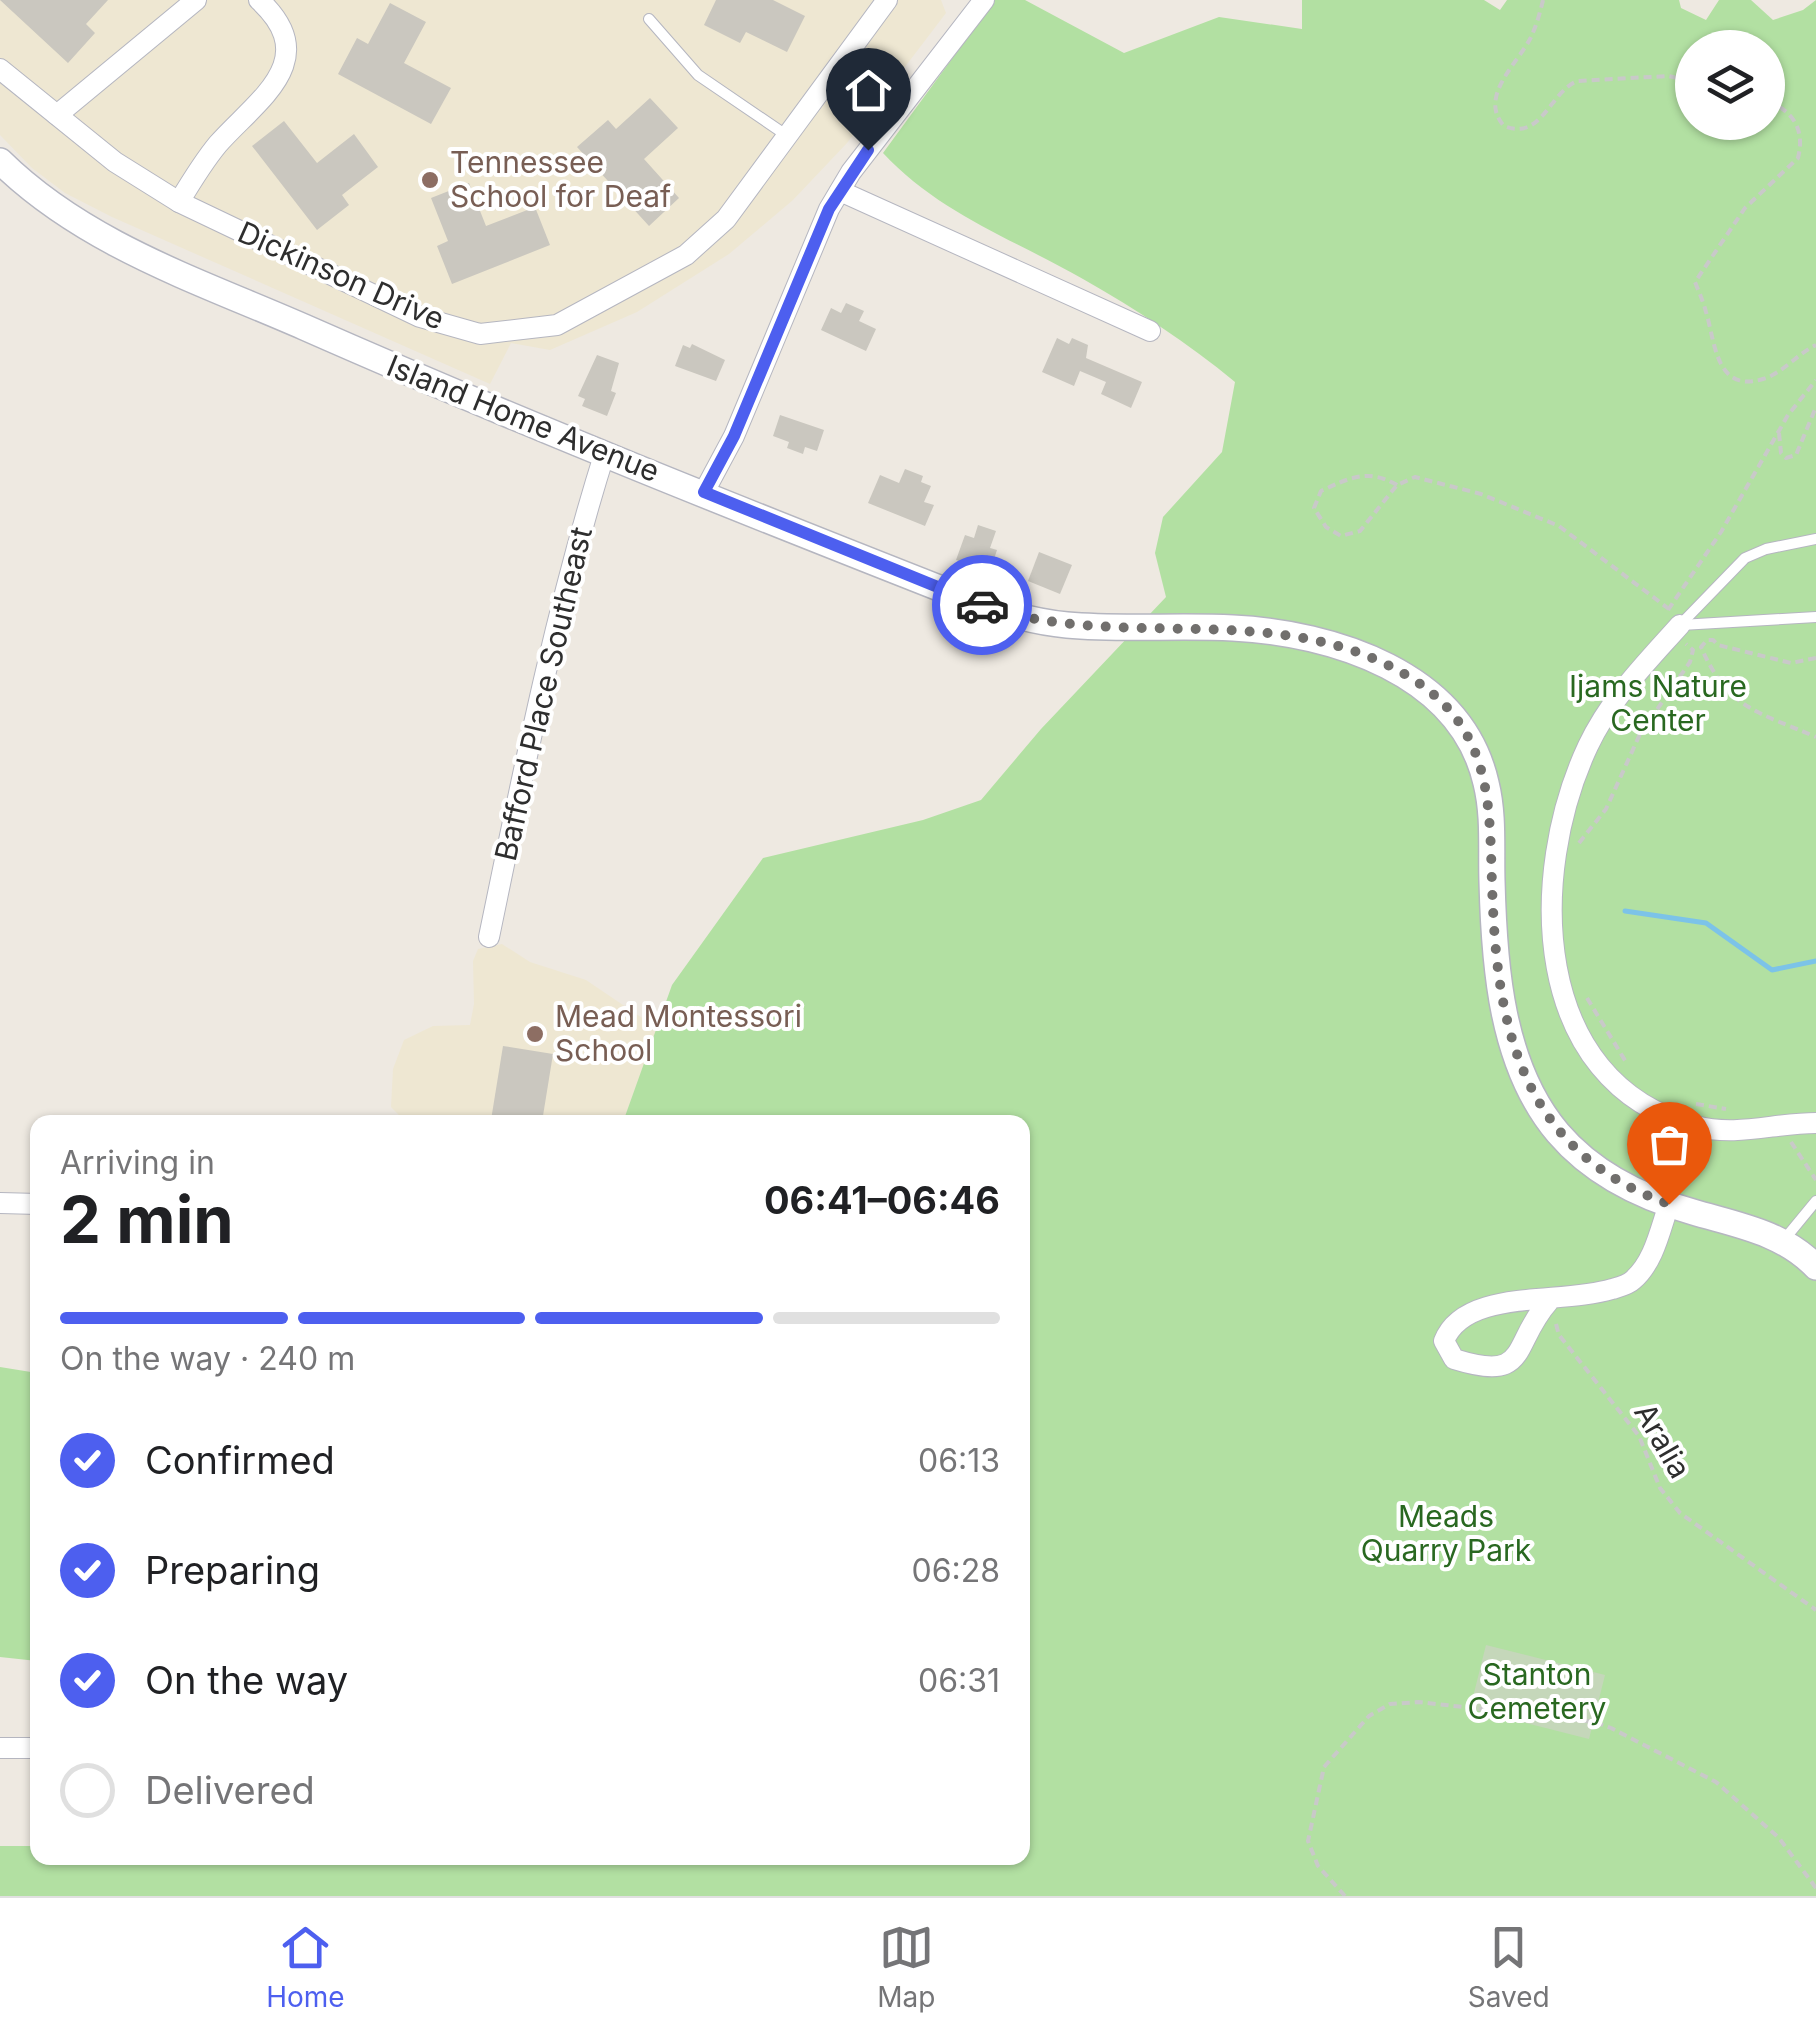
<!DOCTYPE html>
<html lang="en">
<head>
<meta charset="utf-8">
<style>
	body { margin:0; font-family:Inter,sans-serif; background:#f2f2f2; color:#202124; height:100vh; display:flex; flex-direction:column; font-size:38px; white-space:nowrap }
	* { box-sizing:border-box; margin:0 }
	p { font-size:32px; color:#757577 }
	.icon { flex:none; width:55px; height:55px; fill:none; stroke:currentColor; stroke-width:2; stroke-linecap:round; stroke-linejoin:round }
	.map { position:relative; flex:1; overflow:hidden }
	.sheet { position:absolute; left:30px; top:1115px; width:1000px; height:750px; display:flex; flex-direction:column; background:#fff; border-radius:20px; box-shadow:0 2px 8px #0004 }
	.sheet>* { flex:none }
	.controls { position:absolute; left:1675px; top:30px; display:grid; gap:20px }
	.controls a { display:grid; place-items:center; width:110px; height:110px; border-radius:50%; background:#fff; box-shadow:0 2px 8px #0004; font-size:50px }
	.pin { position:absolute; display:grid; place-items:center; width:85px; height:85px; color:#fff; margin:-102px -42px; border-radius:50% 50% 50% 0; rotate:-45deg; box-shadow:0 0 10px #0007 }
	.pin .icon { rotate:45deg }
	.courier { position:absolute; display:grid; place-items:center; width:100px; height:100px; margin:-50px; border:8px solid #4d5fef; border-radius:50%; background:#fff; color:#222; box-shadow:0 2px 12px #0007 }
	.overview em { font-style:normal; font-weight:700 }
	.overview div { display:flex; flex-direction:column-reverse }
	.overview { display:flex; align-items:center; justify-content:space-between; height:170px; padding:0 30px }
	h1 { font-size:65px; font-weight:700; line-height:75px }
	.bar { display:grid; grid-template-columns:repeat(4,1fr); gap:15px 10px; align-content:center; height:120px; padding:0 30px }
	.bar i { height:12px; border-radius:8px; background:#e0e0e0 }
	.bar .active { background:#4d5fef }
	.bar p { grid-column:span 4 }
	ol { padding:0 30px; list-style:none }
	li { display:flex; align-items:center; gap:30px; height:110px }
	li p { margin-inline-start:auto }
	li .icon { padding:10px; border-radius:50%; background:#4d5fef; color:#fff; stroke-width:4 }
	li:last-child { color:#757577 }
	li i { width:55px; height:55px; border:5px solid #e0e0e0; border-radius:50% }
	.tab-bar { display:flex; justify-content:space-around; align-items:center; height:140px; border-top:2px solid #e0e0e0; background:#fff; font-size:28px; color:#757577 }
	.tab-bar a { display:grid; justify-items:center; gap:5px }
	.tab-bar .active { color:#4d5fef }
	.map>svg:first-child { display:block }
</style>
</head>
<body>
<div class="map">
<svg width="1816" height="1896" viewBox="0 0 1816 1896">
	<rect width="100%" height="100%" fill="#eee9e1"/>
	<g fill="#eee7d2">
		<polygon points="0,0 941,0 946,13 847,143 793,200 729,254 637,312 550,350 511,343 490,384 112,217 65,193 32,168 0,135"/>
		<polygon points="502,944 530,962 586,980 657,1028 623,1122 406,1122 391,1107 393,1069 404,1040 433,1026 470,1025 474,1004 473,961 478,949"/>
	</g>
	<g fill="#b2e0a2" fill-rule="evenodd">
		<path d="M995 0H1025L1124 53 1219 17 1302 29V0H1484L1500 10 1507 0H1679L1681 8 1706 20 1719 0H1751L1773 20 1803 10 1816 0V1896H0V1846H37L38 1858H1022V1122H623L672 985 763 858 923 820 981 800 1041 729 1166 597 1155 553 1163 517 1222 452 1235 382C1188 343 1136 309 1083 279 1013 239 940 214 883 153ZM1692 48H1768V122H1692Z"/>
		<polygon points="0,1367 37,1373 37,1661 0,1657"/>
	</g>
	<polygon fill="#c5d7ba" points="1486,1645 1605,1675 1589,1739 1470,1709"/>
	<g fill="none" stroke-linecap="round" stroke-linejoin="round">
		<polyline stroke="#7cc3e8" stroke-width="5" points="1625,911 1706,923 1772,970 1816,961"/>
	</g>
	<g fill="#cac7bf">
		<polygon points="0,0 108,0 86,24 95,33 68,63"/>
		<polygon points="716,0 773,0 805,16 787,52 746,32 740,43 704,25"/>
		<polygon points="390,3 426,22 404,63 451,88 431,124 338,74 357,38 368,44"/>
		<polygon points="650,98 678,128 644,159 679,198 649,226 577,147 608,120 616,129"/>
		<polygon points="284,121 317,163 354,134 378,167 342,195 349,205 317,230 252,146"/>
		<polygon points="469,183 486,226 535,207 550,245 452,284 437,246 448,241 431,198"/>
		<polygon points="846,303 864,311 859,321 876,329 866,351 821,330 831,308 841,313"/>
		<polygon points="1057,338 1069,344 1072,338 1088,345 1086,358 1142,382 1131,408 1101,394 1106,382 1080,371 1074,386 1042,372"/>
		<polygon points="692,344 725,360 716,381 675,366 683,345 690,348"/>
		<polygon points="597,355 619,363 611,391 616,393 607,416 582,406 585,399 578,396"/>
		<polygon points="780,415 824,430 817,451 805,447 803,454 787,448 789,442 773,436"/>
		<polygon points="905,469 923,476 921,482 931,486 924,502 934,505 925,526 868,503 880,475 899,483"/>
		<polygon points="978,525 996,531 990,548 997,550 990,571 956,560 965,535 974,538"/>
		<polygon points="1039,552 1072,565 1060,594 1028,581"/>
		<polygon points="503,1046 553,1054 542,1122 491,1120"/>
	</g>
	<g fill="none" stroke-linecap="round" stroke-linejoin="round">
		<g stroke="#b5b6c0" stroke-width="12">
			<g id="service">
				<polyline points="649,19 698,75 786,135"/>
				<polyline points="1680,625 1745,558 1766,549 1816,539"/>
				<polyline points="1681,625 1816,617"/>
				<polyline points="1783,1241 1816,1201"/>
			</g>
		</g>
		<g stroke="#b5b6c0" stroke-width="22">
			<g id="minor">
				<polyline points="0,69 115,162 179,202 420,317 480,334 557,325 686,255 726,219 887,0"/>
				<polyline points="57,115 196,0"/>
				<polyline points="840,191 1150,331"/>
				<path d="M179 202C191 182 203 162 218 144 257 100 324 60 259 0"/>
				<polyline points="704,492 734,436 829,209 851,172 984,0"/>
				<path d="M1680 625C1646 663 1610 699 1588 746 1528 874 1529 1082 1695 1126 1737 1137 1774 1123 1816 1123"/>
				<path d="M489 937C523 773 555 611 605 452"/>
				<polyline points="0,1203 38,1204"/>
				<path d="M1549 1301C1510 1345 1531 1383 1454 1359L1444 1341C1465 1288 1560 1305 1612 1289 1619 1287 1628 1285 1633 1280 1654 1262 1660 1230 1669 1204"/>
				<polyline points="0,1748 38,1748"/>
			</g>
		</g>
		<g stroke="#b5b6c0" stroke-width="28">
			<path id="tertiary" d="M0 161C84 244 199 281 304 327 524 424 748 513 972 601 1003 613 1034 622 1067 625 1122 630 1178 625 1233 628 1333 633 1461 673 1486 783 1494 815 1491 848 1492 881 1494 965 1501 1066 1558 1133 1593 1174 1643 1198 1693 1212 1737 1225 1782 1232 1816 1267"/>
		</g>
		<g stroke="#c9c9c9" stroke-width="4" stroke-dasharray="8 5" stroke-linecap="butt">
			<path d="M1543 0C1540 13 1536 27 1530 39 1517 64 1478 97 1504 126 1542 141 1549 93 1577 81L1668 76 1692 81"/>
			<path d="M1768 101C1794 112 1805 130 1798 158L1745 208 1695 282C1699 292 1703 301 1706 312 1715 340 1715 394 1763 379 1783 373 1797 354 1816 345"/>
			<polyline points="1779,433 1781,453 1786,458 1796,455 1816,407"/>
			<path d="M1397 485C1368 468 1349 478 1321 491L1314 508 1326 527 1341 536 1360 531 1397 485 1415 477 1481 494 1559 526 1669 609"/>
			<polyline points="1668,610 1721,532 1788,415 1816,380"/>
			<path d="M1816 658 1791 663 1718 645 1713 640H1707L1701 647C1728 709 1758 712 1816 737"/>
			<polyline points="1579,843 1606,809 1640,734 1690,662 1693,650 1686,644"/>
			<polyline points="1587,998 1626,1062"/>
			<polyline points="1696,1104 1726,1109"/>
			<polyline points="1791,1142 1816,1180"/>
			<polyline points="1556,1324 1559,1335 1639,1436 1660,1488 1680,1513 1816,1610"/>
			<polyline points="1345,1896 1318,1866 1308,1841 1324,1767 1369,1716 1390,1704 1419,1702 1595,1722 1611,1728 1716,1782 1779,1838 1816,1888"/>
		</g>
		<use href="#service" stroke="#fff" stroke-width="10"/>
		<use href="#minor" stroke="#fff" stroke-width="20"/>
		<use href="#tertiary" stroke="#fff" stroke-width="25"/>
	</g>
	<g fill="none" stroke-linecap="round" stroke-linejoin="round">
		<path stroke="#716f6d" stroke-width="10" stroke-dasharray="0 18" d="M982 605C1121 654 1279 596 1411 678 1500 734 1488 817 1493 908 1499 1043 1531 1155 1669 1204"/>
		<polyline stroke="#4d5fef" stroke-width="12" points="868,150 829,209 734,436 704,492 982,605"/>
	</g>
	<g fill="#8d6e63" stroke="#fff" stroke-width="4">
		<circle cx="430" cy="180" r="10"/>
		<circle cx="535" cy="1034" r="10"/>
	</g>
	<g text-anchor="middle" stroke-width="8" stroke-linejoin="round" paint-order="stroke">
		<g font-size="30" fill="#785e54" stroke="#fff" text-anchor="start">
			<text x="450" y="173">Tennessee<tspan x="450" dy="34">School for Deaf</tspan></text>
			<text x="555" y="1027">Mead Montessori<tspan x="555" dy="34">School</tspan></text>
		</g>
		<g font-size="30" fill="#2e2e2e" stroke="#fff">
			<text transform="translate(341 276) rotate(24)" y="10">Dickinson Drive</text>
			<text transform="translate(523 419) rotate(22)" y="10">Island Home Avenue</text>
			<text transform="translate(544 694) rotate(-77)" y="10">Bafford Place Southeast</text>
			<text transform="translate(1662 1441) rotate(60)" y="10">Aralia</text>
		</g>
		<g font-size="30" fill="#296820" stroke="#fff">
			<text x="1658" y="697">Ijams Nature<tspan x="1658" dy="34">Center</tspan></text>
			<text x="1446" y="1527">Meads<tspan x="1446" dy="34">Quarry Park</tspan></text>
			<text x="1537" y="1685">Stanton<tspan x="1537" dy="34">Cemetery</tspan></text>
		</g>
	</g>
</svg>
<div class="controls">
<a><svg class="icon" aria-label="layers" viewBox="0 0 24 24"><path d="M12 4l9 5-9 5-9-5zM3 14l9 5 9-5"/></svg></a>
</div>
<div class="pin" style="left:1669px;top:1204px;background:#ea580c"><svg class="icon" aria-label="bag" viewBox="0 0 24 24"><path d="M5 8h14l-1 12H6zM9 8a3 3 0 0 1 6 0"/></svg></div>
<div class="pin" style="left:868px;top:150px;background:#1f2937"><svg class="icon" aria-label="home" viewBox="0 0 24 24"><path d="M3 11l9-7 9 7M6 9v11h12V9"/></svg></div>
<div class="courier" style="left:982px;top:605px"><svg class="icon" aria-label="car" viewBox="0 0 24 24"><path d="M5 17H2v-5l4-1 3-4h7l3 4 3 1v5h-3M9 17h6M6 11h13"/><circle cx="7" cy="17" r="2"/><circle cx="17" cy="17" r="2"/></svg></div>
<section class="sheet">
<div class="overview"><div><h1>2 min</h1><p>Arriving in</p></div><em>06:41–06:46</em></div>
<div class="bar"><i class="active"></i><i class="active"></i><i class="active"></i><i></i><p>On the way · 240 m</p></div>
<ol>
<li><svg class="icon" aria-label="check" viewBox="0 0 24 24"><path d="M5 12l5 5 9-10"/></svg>Confirmed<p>06:13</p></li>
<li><svg class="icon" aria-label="check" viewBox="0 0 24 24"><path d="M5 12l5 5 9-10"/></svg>Preparing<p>06:28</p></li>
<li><svg class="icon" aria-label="check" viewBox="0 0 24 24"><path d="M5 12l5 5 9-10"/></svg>On the way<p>06:31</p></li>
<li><i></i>Delivered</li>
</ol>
</section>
</div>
<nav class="tab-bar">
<a class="active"><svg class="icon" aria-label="home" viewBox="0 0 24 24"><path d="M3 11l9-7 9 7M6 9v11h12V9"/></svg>Home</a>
<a><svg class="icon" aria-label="map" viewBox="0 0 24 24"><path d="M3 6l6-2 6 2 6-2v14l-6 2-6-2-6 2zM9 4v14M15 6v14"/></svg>Map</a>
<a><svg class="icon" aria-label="saved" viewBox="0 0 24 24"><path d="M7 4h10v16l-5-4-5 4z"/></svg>Saved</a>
</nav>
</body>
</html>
